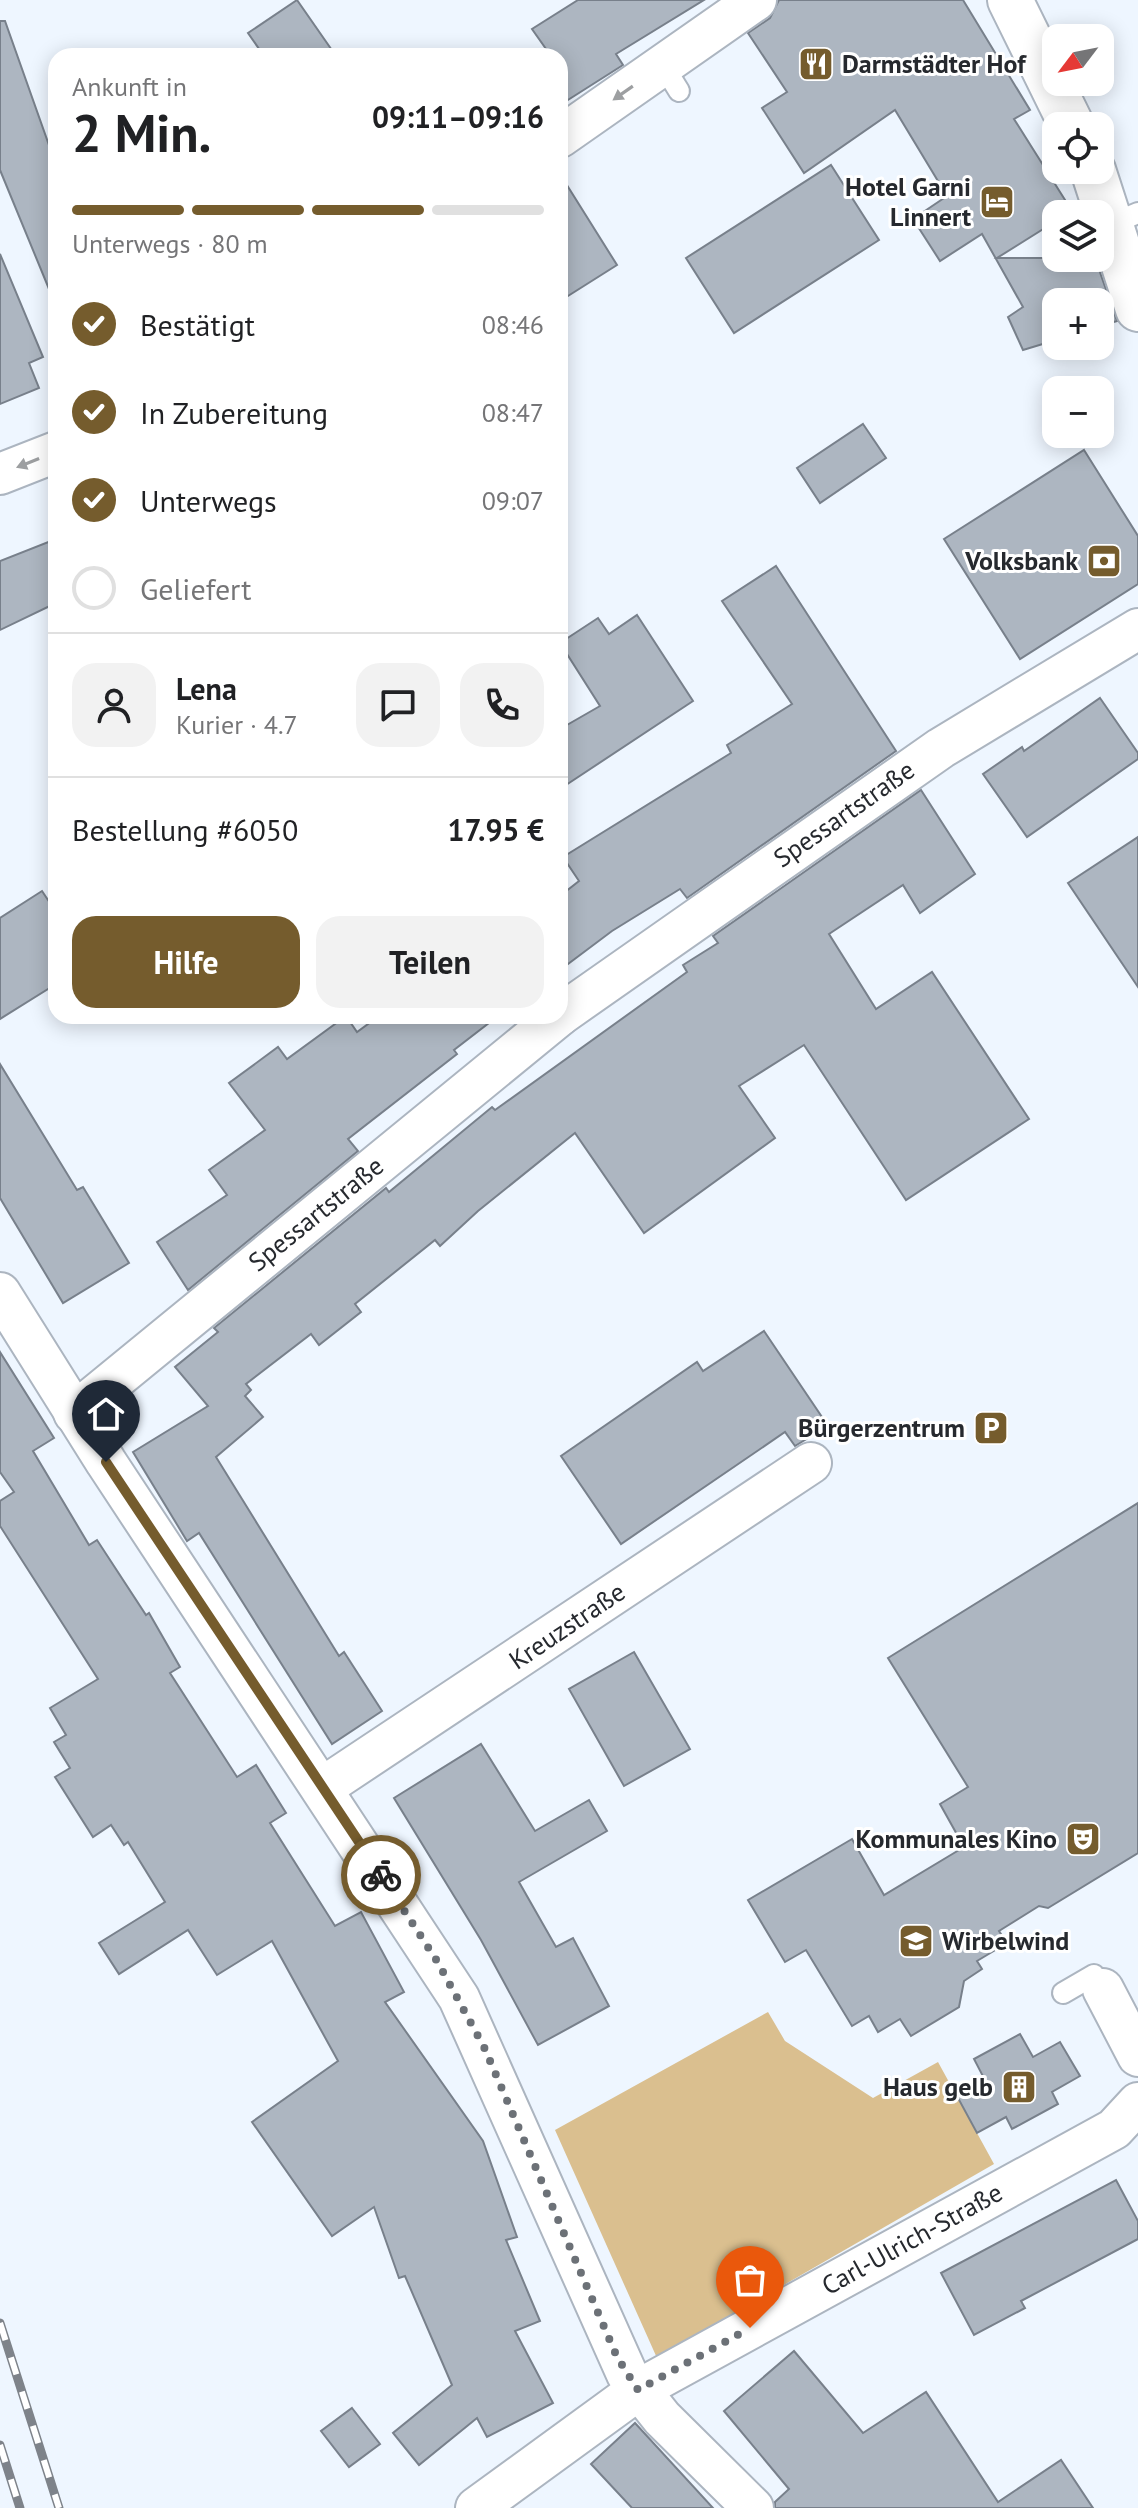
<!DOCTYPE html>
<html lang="de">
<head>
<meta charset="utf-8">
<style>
	body { margin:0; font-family:"PT Sans",sans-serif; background:#f2f2f2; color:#202124; height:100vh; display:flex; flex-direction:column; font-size:30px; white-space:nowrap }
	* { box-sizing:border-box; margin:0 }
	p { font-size:26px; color:#757577 }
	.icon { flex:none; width:44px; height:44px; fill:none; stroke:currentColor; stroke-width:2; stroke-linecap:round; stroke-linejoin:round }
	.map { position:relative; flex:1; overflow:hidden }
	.details { position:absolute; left:48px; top:48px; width:520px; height:976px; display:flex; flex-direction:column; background:#fff; border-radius:24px; box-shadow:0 4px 20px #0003 }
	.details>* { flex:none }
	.needle { width:52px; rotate:238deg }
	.controls { position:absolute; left:1042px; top:24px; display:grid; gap:16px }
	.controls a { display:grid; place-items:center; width:72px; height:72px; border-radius:16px; background:#fff; box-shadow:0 4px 20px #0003; font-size:40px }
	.pin { position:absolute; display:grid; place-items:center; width:68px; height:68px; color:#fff; margin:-82px -34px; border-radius:50% 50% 50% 0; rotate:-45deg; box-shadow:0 0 8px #0007 }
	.pin .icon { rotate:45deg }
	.courier { position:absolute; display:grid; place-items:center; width:80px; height:80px; margin:-40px; border:6px solid #755c2d; border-radius:50%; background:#fff; color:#222; box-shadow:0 2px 10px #0007 }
	.summary em { font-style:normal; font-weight:700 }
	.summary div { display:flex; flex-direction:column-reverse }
	.summary { display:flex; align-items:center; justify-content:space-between; height:136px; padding:0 24px }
	h1 { font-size:52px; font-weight:700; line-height:60px }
	.bar { display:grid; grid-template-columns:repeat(4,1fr); gap:12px 8px; align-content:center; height:96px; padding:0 24px }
	.bar i { height:10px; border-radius:6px; background:#e0e0e0 }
	.bar .selected { background:#755c2d }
	.bar p { grid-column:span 4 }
	.line { display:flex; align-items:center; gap:20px; padding:0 24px; border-top:2px solid #e0e0e0 }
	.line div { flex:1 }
	.round { display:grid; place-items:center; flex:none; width:84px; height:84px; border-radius:24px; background:#f2f2f2 }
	ol { padding:0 24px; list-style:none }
	li { display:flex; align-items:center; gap:24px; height:88px }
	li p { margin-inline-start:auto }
	li .icon { padding:8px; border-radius:50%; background:#755c2d; color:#fff; stroke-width:4 }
	li:last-child { color:#757577 }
	li i { width:44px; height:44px; border:4px solid #e0e0e0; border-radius:50% }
	.primary-button { display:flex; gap:16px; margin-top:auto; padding:16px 24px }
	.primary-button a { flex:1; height:92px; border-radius:24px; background:#755c2d; color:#fff; font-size:32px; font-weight:700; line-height:92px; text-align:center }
	.primary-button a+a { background:#f2f2f2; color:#202124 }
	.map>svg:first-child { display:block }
</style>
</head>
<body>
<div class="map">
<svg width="1138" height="2508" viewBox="0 0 1138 2508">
	<rect width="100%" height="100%" fill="#eef6ff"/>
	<polygon fill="#dabf8f" points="768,2012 785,2041 873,2098 938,2062 994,2164 657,2358 555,2130"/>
	<g fill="#adb6c1" stroke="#78808b" stroke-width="2">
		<polygon points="297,0 336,56 264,56 248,33"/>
		<polygon points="578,0 704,0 616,54 623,65 560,105 560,56 551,56 532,29"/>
		<polygon points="779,0 963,0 1030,110 1014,119 1072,211 1056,214 1056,221 997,258 1095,258 1117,321 1100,326 1100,302 1056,302 1056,340 1023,350 1008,317 1023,307 982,234 940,261 913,219 947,196 895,110 804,173 762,108 787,92 748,33 770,18"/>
		<polygon points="0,21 5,21 56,165 56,306 0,170"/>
		<polygon points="831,165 879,240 734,333 686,258"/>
		<polygon points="560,174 617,265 560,301"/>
		<polygon points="0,254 43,357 29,363 39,388 0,404"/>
		<polygon points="863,424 886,458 820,503 797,468"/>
		<polygon points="1084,450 1138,536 1138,584 1020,659 944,539"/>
		<polygon points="56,539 56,603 0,630 0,561"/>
		<polygon points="776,566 896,751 687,898 680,889 612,931 560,970 560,896 579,881 563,857 731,753 727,745 792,704 722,601"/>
		<polygon points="637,615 693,701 560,789 560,729 600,706 560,643 598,618 609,634"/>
		<polygon points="1100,698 1138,753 1138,759 1027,837 983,774 1022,747 1024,751"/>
		<polygon points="921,790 975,874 920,913 903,885 829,934 876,1009 932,972 1029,1119 906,1200 804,1045 739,1086 775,1138 644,1233 575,1133 478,1211 440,1246 435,1240 355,1304 361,1312 319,1345 311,1334 246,1384 251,1390 245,1396 263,1417 216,1457 339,1656 344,1652 382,1711 332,1744 199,1533 187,1541 133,1452 208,1406 175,1367 218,1332 214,1328 386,1188 389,1192 492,1107 495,1110 687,972 683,965 718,943 713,936"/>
		<polygon points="1138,837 1138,987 1068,883"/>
		<polygon points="42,891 56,912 56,984 0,1019 0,918"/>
		<polygon points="346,1016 357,1032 379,1016 498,1016 454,1050 457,1054 348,1139 358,1151 188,1290 157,1242 227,1195 209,1170 265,1130 229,1083 278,1047 287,1059"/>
		<polygon points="0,1064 77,1190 83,1187 129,1263 63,1303 0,1198"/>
		<polygon points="764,1331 828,1426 795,1446 785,1432 621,1544 561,1456 697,1362 703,1371"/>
		<polygon points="0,1352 54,1438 33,1451 89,1545 97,1540 146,1615 149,1613 180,1667 170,1673 237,1777 256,1765 286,1813 270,1823 335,1926 361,1912 404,1992 385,2002 483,2141 517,2237 506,2240 540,2321 515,2331 553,2403 487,2437 477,2418 419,2465 393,2433 452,2385 405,2276 399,2278 374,2207 332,2236 252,2122 338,2061 272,1941 217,1975 188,1930 119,1974 99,1943 165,1902 128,1842 124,1845 111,1825 93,1837 55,1777 70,1768 54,1742 66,1735 50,1708 98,1679 0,1526 0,1501 14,1492 0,1472"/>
		<polygon points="1138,1503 1138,1853 1048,1908 1039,1906 999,1931 1007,1943 977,1961 982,1969 964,1981 959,2007 911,2036 900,2019 878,2032 869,2016 852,2026 806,1950 785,1962 748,1900 852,1839 884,1895 964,1847 940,1804 968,1787 888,1658"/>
		<polygon points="634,1652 690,1749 624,1786 569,1689"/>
		<polygon points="481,1744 535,1831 589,1800 607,1831 519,1882 556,1947 573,1938 609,2006 538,2045 481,1940 394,1798"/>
		<polygon points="1020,2034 1033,2057 1060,2042 1080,2076 1052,2092 1058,2104 1012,2129 1006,2117 977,2133 958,2098 986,2082 974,2059"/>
		<polygon points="1116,2180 1138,2221 1138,2239 1021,2301 1025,2308 974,2335 941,2273"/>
		<polygon points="794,2351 863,2433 926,2392 998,2502 1061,2460 1093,2508 775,2508 775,2502 789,2489 724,2411"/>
		<polygon points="352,2408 380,2444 349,2467 321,2431"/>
		<polygon points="635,2423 713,2508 632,2508 591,2464"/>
	</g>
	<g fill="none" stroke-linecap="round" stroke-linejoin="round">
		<g stroke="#acb5c0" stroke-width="24">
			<g id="service">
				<polyline points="663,65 679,91"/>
				<polyline points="1112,224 1138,213"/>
				<polyline points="1063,1993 1094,1975 1102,1989"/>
			</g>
		</g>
		<g stroke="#acb5c0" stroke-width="44">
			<g id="minor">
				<polyline points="560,137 756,0"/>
				<polyline points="0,474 56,452"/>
				<polyline points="560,1015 941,748 1138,629"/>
				<polyline points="0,1293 106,1462 459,1998 627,2374 662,2418 753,2508"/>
				<polyline points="74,1413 559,1016"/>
				<polyline points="322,1788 811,1463"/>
				<polyline points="1103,1989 1138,2056"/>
				<polyline points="476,2508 638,2390 1114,2129 1138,2103"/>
			</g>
		</g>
		<g stroke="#acb5c0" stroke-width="48">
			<g id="tertiary">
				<polyline points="1010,0 1072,126"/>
				<polyline points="1093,170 1138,309"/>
			</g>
		</g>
		<use href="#service" stroke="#fff" stroke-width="20"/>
		<use href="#minor" stroke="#fff" stroke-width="40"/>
		<use href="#tertiary" stroke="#fff" stroke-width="44"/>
		<g stroke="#7e838a" stroke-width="9">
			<g id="rail">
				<polyline points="0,2323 59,2508"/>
				<polyline points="0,2445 20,2508"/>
			</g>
		</g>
		<use href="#rail" stroke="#fff" stroke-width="6" stroke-dasharray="18" stroke-linecap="butt"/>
	</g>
	<defs><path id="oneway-solid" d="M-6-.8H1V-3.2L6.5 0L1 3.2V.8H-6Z" transform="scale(2)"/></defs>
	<g fill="#9d9fa1">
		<use href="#oneway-solid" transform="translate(623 93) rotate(145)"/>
		<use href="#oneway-solid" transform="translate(28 463) rotate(158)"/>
	</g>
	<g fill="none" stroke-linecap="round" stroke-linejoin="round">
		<polyline stroke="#6c7177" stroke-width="8" stroke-dasharray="0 14.4" points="381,1875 437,1961 484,2047 617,2357 638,2390 750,2328"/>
		<polyline stroke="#755c2d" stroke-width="10" points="106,1462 381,1875"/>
	</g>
	<defs>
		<g id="restaurant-square" transform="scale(1.8)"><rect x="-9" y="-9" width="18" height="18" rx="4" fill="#755c2d" stroke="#fff"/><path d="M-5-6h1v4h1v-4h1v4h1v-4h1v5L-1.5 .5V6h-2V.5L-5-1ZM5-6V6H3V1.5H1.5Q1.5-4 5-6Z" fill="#fff"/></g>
		<g id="hotel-square" transform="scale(1.8)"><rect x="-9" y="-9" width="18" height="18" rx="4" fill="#755c2d" stroke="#fff"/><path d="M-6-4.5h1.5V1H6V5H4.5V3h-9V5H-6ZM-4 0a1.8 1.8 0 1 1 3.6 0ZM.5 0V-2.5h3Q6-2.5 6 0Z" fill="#fff"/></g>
		<g id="bank-square" transform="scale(1.8)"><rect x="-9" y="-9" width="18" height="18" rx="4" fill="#755c2d" stroke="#fff"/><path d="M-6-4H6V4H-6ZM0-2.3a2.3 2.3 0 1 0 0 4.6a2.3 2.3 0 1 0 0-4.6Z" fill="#fff"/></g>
		<g id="parking-square" transform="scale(1.8)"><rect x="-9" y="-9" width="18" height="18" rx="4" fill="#755c2d" stroke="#fff"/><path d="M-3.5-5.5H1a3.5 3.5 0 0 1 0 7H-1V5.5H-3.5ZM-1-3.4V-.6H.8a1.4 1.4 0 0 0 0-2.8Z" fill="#fff"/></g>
		<g id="theatre-square" transform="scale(1.8)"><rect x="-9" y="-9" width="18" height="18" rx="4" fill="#755c2d" stroke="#fff"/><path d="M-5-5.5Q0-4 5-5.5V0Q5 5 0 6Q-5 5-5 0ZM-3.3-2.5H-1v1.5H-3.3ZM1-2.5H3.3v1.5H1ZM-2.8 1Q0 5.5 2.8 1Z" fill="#fff"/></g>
		<g id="school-square" transform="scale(1.8)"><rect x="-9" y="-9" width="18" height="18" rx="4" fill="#755c2d" stroke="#fff"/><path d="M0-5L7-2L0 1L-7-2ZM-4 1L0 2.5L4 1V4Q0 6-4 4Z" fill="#fff"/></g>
		<g id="building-square" transform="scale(1.8)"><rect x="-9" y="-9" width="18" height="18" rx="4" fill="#755c2d" stroke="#fff"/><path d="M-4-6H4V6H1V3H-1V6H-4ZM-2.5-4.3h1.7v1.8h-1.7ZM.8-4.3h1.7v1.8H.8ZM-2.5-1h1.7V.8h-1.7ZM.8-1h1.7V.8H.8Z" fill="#fff"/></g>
	</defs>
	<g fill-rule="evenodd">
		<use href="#restaurant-square" x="816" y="64"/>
		<use href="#hotel-square" x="997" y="202"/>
		<use href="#bank-square" x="1104" y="561"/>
		<use href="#parking-square" x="991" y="1428"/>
		<use href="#theatre-square" x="1083" y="1839"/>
		<use href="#school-square" x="916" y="1941"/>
		<use href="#building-square" x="1019" y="2087"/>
	</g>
	<g text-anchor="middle" stroke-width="6" stroke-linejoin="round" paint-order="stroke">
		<g font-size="26" font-weight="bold" fill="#26292e" stroke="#fff" text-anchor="end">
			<text x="842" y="73" text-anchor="start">Darmstädter Hof</text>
			<text x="971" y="196">Hotel Garni<tspan x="971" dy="30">Linnert</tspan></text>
			<text x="1078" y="570">Volksbank</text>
			<text x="965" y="1437">Bürgerzentrum</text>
			<text x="1057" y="1848">Kommunales Kino</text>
			<text x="942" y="1950" text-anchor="start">Wirbelwind</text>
			<text x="993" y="2096">Haus gelb</text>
		</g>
		<g font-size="26" fill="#26292e" stroke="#fff">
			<text transform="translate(844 814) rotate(-35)" y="9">Spessartstraße</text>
			<text transform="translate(316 1214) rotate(-39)" y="9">Spessartstraße</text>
			<text transform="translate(567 1626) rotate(-34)" y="9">Kreuzstraße</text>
			<text transform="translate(912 2239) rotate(-29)" y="9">Carl-Ulrich-Straße</text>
		</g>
	</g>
</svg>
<div class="controls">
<a><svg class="needle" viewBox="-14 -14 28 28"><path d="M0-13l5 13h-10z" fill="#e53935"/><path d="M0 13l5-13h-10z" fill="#757577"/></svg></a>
<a><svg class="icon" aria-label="locate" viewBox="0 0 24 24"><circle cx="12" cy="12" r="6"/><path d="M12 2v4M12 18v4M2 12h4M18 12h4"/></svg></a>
<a><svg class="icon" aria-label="layers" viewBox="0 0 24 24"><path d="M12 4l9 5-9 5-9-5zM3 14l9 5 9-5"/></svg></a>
<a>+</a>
<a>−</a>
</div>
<div class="pin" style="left:750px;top:2328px;background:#ea580c"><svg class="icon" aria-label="bag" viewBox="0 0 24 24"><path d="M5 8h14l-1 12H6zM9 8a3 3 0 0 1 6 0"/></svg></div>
<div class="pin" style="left:106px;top:1462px;background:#1f2937"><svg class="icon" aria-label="home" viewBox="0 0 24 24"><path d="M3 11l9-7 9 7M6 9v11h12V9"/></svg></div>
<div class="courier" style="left:381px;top:1875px"><svg class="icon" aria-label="bike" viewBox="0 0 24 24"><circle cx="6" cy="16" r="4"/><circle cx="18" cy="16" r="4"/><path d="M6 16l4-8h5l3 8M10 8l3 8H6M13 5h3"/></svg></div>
<section class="details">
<div class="summary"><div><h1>2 Min.</h1><p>Ankunft in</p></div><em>09:11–09:16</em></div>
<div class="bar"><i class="selected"></i><i class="selected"></i><i class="selected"></i><i></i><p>Unterwegs · 80 m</p></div>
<ol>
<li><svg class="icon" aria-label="check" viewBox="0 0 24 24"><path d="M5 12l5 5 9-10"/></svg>Bestätigt<p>08:46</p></li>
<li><svg class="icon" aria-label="check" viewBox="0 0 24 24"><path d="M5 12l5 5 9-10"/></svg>In Zubereitung<p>08:47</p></li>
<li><svg class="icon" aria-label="check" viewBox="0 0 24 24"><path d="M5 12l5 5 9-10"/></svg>Unterwegs<p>09:07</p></li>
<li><i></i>Geliefert</li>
</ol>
<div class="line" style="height:144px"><a class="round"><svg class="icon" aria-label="person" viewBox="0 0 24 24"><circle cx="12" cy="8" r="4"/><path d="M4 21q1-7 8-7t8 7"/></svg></a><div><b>Lena</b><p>Kurier · 4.7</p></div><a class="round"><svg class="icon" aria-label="chat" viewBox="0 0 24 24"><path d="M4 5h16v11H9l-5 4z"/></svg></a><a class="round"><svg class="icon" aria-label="phone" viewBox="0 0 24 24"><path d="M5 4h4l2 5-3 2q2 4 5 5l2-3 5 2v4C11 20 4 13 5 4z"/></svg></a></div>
<div class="line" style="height:104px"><div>Bestellung #6050</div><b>17.95 €</b></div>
<div class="primary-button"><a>Hilfe</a><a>Teilen</a></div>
</section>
</div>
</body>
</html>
